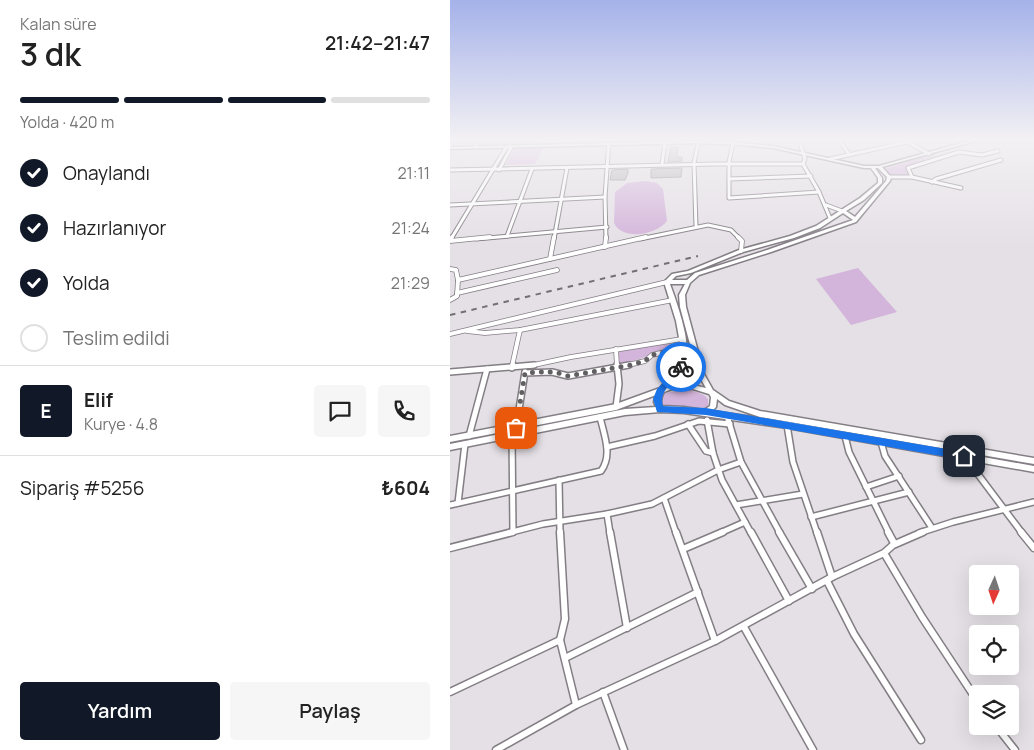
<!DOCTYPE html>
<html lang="tr">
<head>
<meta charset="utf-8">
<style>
	body { margin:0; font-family:Manrope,sans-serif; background:#f6f6f6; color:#222; height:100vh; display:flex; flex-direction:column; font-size:19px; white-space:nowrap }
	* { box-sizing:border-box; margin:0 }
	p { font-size:16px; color:#767676 }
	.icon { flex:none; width:28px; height:28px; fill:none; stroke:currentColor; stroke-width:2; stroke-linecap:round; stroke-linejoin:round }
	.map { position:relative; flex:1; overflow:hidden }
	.panel { display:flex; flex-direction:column; background:#fff; width:450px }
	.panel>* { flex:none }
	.needle { width:32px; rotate:183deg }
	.buttons { position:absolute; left:519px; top:565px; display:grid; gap:10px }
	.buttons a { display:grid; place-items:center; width:50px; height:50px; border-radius:5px; background:#fff; box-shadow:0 5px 20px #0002; font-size:25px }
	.pin { position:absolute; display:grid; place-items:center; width:42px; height:42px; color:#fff; margin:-21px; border-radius:10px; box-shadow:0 2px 8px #0006 }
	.courier { position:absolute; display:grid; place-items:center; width:50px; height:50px; margin:-25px; border:4px solid #1a73e8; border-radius:50%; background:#fff; color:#222; box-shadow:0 1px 6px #0007 }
	.headline em { font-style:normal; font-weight:600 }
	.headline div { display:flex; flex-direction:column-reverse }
	.headline { display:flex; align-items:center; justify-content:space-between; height:85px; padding:0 20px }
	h1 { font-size:32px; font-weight:600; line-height:38px }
	.bar { display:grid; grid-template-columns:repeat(4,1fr); gap:8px 5px; align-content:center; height:60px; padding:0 20px }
	.bar i { height:6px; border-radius:4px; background:#e0e0e0 }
	.bar .selected { background:#111827 }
	.bar p { grid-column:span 4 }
	.line { display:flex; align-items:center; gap:12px; padding:0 20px; border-top:1px solid #e0e0e0 }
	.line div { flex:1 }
	.round { display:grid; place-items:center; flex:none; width:52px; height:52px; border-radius:5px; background:#f6f6f6 }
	ol { padding:0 20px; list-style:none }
	li { display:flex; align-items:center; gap:15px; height:55px }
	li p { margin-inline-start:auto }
	li .icon { padding:5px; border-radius:50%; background:#111827; color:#fff; stroke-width:4 }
	li:last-child { color:#767676 }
	li i { width:28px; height:28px; border:2px solid #e0e0e0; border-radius:50% }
	.primary-button { display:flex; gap:10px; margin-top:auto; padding:10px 20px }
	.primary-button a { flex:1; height:58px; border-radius:5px; background:#111827; color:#fff; font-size:20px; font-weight:600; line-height:58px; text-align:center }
	.primary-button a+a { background:#f6f6f6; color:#222 }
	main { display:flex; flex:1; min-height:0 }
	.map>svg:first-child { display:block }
</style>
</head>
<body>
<main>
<section class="panel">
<div class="headline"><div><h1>3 dk</h1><p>Kalan süre</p></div><em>21:42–21:47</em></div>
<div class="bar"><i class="selected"></i><i class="selected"></i><i class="selected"></i><i></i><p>Yolda · 420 m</p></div>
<ol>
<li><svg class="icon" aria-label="check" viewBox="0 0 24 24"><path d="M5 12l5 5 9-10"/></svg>Onaylandı<p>21:11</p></li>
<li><svg class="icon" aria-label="check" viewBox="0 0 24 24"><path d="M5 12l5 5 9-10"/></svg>Hazırlanıyor<p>21:24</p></li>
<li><svg class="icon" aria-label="check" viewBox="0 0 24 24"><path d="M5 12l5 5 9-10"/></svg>Yolda<p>21:29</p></li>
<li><i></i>Teslim edildi</li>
</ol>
<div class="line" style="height:90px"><b class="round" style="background:#111827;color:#fff">E</b><div><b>Elif</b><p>Kurye · 4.8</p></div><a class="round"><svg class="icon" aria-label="chat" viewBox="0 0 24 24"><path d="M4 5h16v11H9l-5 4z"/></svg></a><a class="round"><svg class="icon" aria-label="phone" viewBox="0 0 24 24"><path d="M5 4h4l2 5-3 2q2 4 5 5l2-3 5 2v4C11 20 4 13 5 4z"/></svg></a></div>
<div class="line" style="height:65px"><div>Sipariş #5256</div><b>₺604</b></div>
<div class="primary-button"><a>Yardım</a><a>Paylaş</a></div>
</section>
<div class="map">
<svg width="584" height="750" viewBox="0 0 584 750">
	<rect width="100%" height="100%" fill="#e5e0e6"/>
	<g fill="#d3b4da">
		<polygon points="94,147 85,164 56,165 65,148"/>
		<polygon points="484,154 486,155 457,167 460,176 440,175 434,169"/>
		<path d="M196 181 207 183 213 189 217 221C207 235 172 241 164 223L165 192 177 183Z"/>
		<polygon points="408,268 447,312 401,325 366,279"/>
		<path d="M220 343 221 348C203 353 188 361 170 364L168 350Z"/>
		<path d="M229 390C240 390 251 391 258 399V407L252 410 211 405 210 397 212 394Z"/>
	</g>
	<g fill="#bbb7bc" stroke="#918c92">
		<polygon points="221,147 228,147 227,157 232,157 232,161 218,162"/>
		<polygon points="232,168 231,177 201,178 201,169"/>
		<polygon points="178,169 178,173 175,180 160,180 162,170"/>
	</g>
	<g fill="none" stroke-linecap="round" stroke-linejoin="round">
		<g stroke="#837e84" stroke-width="5">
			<g id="street-far3">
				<polyline points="349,140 355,159 353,164 369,192 380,218"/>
				<polyline points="358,140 385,140"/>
				<polyline points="389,140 399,154"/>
				<polyline points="458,142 479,154"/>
				<polyline points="283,143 279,162 279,198 369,192"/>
				<polyline points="0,146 3,140"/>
				<polyline points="25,147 28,140"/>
				<polyline points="380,159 466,140"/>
				<polyline points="212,164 215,143"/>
				<polyline points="0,170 265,164 353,164"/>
				<polyline points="49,170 61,148 60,146"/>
				<polyline points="439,177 462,177 511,188"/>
				<polyline points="462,177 458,168 509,152 532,155 548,151"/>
				<polyline points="279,179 361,176"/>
				<polyline points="482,182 486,179 551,160"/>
				<polyline points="0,205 155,197"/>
				<polyline points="376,205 392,211"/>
				<polyline points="246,226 244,163 249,140"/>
				<polyline points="57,236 82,169"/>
				<polyline points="1,239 56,148 60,146"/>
				<polyline points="26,239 157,227"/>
				<polyline points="104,239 117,168"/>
				<polyline points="156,239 155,197 159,140"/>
				<polyline points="190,239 258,225 281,230 290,239"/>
			</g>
		</g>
		<g stroke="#837e84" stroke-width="5.5">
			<g id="street-far2">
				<polyline points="288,237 292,241 291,251"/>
				<polyline points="0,240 2,237"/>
				<polyline points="0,241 40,237"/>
				<polyline points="155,247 156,237"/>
				<polyline points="100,259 104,237"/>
				<polyline points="0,269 6,270 8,280 196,237"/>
				<polyline points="7,293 107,270"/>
				<polyline points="0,300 7,296 8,280"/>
				<polyline points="17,331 35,333 70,330 223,300"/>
				<polyline points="0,334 217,282"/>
				<polyline points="166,349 167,366"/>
				<polyline points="62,366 70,330"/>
				<polyline points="79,366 121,357 232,339"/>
				<polyline points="174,366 195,361 202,355 233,348"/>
			</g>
		</g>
		<g stroke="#837e84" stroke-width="8">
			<g id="street-far1">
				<polyline points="62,368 63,365"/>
				<polyline points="0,372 84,365"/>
				<polyline points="75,373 102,372 118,376 179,365"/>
				<polyline points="166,407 169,384 167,365"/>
				<polyline points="277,416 291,462 330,533"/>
				<polyline points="257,420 263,453 272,480 301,533"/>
				<polyline points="238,424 256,451 263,453"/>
				<polyline points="337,425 343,462 367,533"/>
				<polyline points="66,428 75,372"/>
				<polyline points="62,434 63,532"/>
				<polyline points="19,436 37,369"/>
				<polyline points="395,436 399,452 439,533"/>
				<polyline points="431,442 435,456 482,528"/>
				<polyline points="157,447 205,436 249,421 280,424"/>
				<polyline points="515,457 572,533"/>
				<polyline points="109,480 110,533"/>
				<polyline points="416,487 449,476"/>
				<polyline points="214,498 226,533"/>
				<polyline points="8,503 15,444"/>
				<path d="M0 505 151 471C163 455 154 435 150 417"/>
				<polyline points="286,505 353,494"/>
				<polyline points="157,514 160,533"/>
				<polyline points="361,517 459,492"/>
				<polyline points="58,533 93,524 157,514 202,504 268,470 291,462"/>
				<polyline points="270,533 295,522"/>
				<polyline points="469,533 503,522 584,502"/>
			</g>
		</g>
		<g stroke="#837e84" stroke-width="9">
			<g id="street">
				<polyline points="110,532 115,619 110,640"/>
				<polyline points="160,532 177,628"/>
				<polyline points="226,532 265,641"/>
				<polyline points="301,532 339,601"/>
				<polyline points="329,532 362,589"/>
				<polyline points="367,532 382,577"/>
				<polyline points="438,532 444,543"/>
				<polyline points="571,532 584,548"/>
				<polyline points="0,548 63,532"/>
				<polyline points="233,549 273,532"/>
				<polyline points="434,553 472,617 528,702"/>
				<polyline points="377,581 404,634 471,740"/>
				<polyline points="294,627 363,750"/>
				<polyline points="115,658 248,592"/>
				<polyline points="0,692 110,640 126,705 46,750"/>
				<polyline points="153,692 174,750"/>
				<polyline points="126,705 265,641 382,577 434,553 443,545 473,532"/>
				<polyline points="546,726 565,750"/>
			</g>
		</g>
		<g stroke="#837e84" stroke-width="3">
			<path id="secondary" d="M522 140H529L432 167 441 177 440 181 406 222 321 252 249 275 240 283 235 295 236 307 254 374 263 390 279 401 310 411 584 458V464L310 417 275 405 267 399 266 407 262 411 337 422 584 466V472L337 428 234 413 210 412 175 415 0 450V444L175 409 206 407 204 402 206 395 166 410 0 442V436L166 404 210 388 228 366 230 361 231 353 230 343 226 321 214 282 222 274 238 271 289 250 340 236 366 226 410 198 428 183V178L421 168H414L323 148 292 145 248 143 0 149V147L248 141 292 143 323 146 414 166H429ZM425 168H428L437 177 436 181 405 217 396 211 414 200 432 183V178ZM393 213 403 220 317 250 245 273 237 280H222L226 276 241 273 293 252 344 238 370 228ZM220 284H235L229 295 230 307 248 374 256 388 243 385 220 384C226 377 234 370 236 361 241 342 227 303 220 284ZM222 389H243L259 394 261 397 260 406 254 410 234 407 212 406C210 401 211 397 214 392Z"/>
		</g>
		<use href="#street-far3" stroke="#fff" stroke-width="3"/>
		<use href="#street-far2" stroke="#fff" stroke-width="4"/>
		<use href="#street-far1" stroke="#fff" stroke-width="5"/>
		<use href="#street" stroke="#fff" stroke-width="6"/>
		<use href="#secondary" fill="#fff" fill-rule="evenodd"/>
		<polyline stroke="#737074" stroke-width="2" stroke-dasharray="5.5 5.5" stroke-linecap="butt" points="0,315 248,256"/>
	</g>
	<linearGradient id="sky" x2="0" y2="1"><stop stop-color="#a5b2e9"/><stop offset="0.57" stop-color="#f3f1f4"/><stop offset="1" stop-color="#f3f1f4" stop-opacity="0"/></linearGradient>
	<rect width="584" height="245" fill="url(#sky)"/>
	<path fill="#1a73e8" d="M231 364 235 367C227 379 208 390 213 406L256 408 514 452 519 456 514 460 256 415 207 412 203 399 207 389Z"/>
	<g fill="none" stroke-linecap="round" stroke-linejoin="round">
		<path stroke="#615f62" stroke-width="5" stroke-dasharray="0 9" d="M66 428 75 373C90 372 103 370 118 376L181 365 195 361 202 355 233 348 234 359 231 367"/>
	</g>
</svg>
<div class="buttons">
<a><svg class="needle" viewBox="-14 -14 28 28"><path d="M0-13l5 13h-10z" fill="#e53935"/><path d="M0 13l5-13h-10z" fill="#767676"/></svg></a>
<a><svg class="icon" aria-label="locate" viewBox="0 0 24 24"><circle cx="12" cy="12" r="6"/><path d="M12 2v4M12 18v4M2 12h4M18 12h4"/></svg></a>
<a><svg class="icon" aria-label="layers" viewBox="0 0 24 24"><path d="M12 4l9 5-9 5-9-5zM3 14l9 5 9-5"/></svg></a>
</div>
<div class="pin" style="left:66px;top:428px;background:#ea580c"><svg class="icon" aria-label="bag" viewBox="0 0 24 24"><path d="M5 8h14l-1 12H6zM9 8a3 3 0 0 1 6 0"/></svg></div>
<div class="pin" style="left:514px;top:456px;background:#1f2937"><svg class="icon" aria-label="home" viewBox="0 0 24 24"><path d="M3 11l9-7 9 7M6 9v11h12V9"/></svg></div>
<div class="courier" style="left:231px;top:367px"><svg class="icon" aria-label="bike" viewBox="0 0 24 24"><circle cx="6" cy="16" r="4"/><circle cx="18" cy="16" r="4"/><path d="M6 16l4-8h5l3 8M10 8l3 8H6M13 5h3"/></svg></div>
</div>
</main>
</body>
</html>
